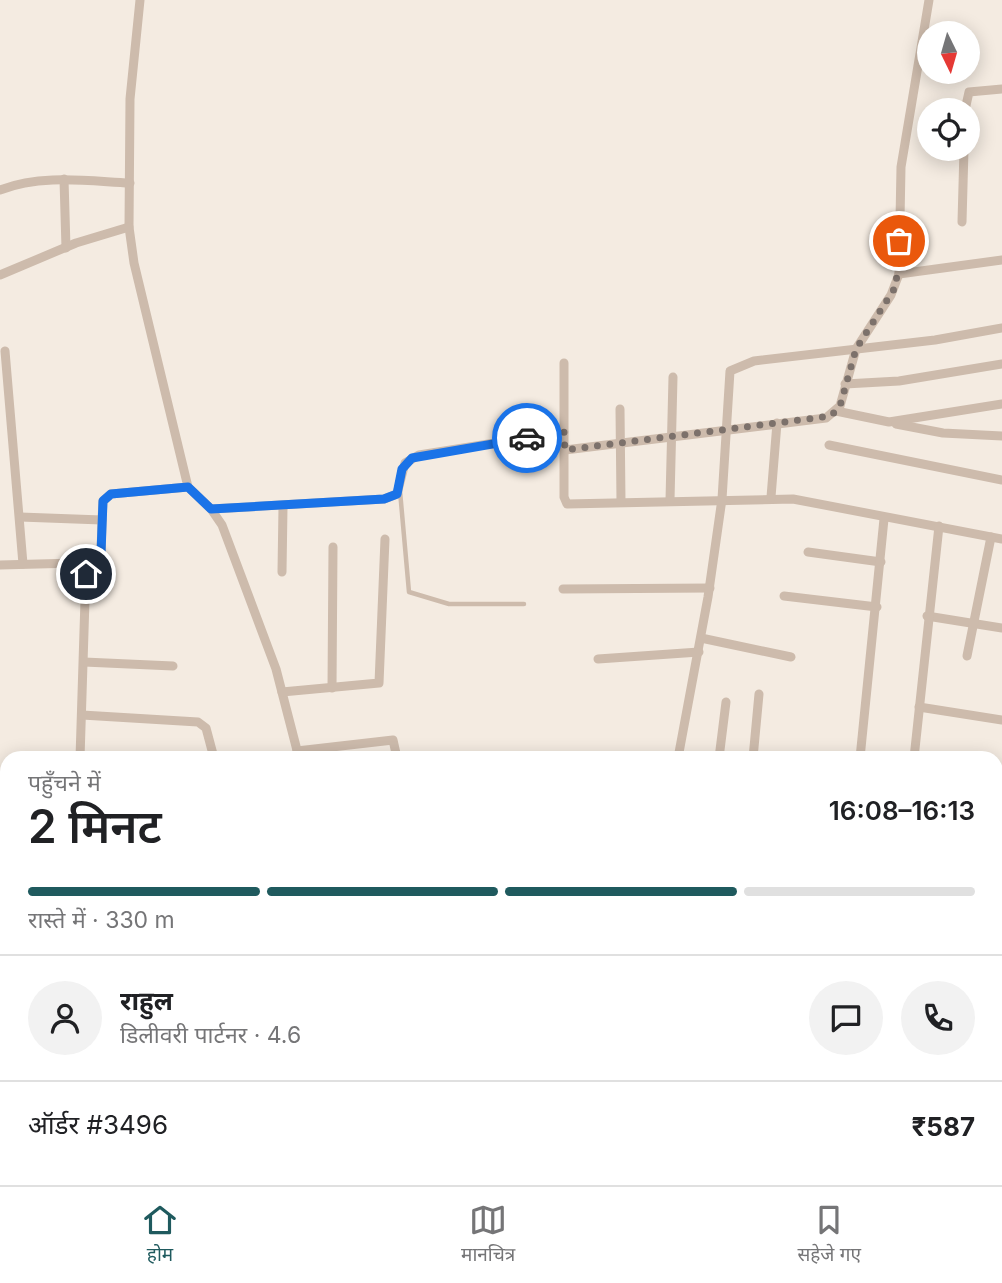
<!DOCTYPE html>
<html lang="hi">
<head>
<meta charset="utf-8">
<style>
	body { margin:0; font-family:Inter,"Noto Sans Devanagari",sans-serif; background:#f2f2f2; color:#202124; height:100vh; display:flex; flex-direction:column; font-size:26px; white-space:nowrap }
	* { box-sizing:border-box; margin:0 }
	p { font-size:23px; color:#757577 }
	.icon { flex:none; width:38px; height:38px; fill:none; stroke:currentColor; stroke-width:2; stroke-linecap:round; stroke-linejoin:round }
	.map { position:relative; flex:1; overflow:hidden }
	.details { position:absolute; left:0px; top:751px; width:1003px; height:436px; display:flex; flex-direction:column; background:#fff; border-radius:21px 21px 0 0; box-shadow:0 4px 18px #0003 }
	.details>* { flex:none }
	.needle { width:46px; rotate:175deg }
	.buttons { position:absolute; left:917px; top:21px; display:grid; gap:14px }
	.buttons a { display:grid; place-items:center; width:63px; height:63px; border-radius:50%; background:#fff; box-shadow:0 4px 18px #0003; font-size:35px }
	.pin { position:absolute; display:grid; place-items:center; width:60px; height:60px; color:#fff; margin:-30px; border:4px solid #fff; border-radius:50%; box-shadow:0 2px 7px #0007 }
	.courier { position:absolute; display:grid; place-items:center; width:70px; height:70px; margin:-35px; border:5px solid #1a73e8; border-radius:50%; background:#fff; color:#222; box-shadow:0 2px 9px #0007 }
	.headline em { font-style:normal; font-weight:600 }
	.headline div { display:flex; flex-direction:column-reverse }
	.headline { display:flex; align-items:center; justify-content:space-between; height:119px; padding:0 28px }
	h1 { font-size:46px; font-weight:600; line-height:52px }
	.bar { display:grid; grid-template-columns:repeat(4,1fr); gap:10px 7px; align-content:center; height:84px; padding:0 28px }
	.bar i { height:9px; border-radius:5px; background:#e0e0e0 }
	.bar .current { background:#1f5a5e }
	.bar p { grid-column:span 4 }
	.line { display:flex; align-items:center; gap:18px; padding:0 28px; border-top:2px solid #e0e0e0 }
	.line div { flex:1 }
	.round { display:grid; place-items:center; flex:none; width:74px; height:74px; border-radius:37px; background:#f2f2f2 }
	.tabs { display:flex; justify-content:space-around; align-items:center; height:98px; border-top:2px solid #e0e0e0; background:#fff; font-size:19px; color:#757577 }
	.tabs a { display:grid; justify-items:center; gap:4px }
	.tabs .current { color:#1f5a5e }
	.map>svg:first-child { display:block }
</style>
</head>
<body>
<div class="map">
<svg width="1002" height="1185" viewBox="0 0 1002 1185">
	<rect width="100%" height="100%" fill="#f4ebe1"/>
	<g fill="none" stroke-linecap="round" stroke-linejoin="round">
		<polyline stroke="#cdbbac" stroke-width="4.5" points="400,491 409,592 449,604 524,604"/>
		<g stroke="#cdbbac" stroke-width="9">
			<polyline points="140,0 130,99 129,227 134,263 188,487 211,509 222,525 276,669 299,758"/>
			<polyline points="965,110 969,92 1002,89"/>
			<polyline points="64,179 66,248"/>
			<path d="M0 190C41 174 87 181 130 183"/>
			<polyline points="962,222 964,149"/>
			<polyline points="899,274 1002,260"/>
			<polyline points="0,275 76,243 129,227"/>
			<polyline points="5,351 23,564"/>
			<polyline points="564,363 564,497 567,504 793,499 1002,539"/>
			<polyline points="845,384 899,381 1002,364"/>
			<polyline points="620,409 621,502"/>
			<polyline points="836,411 889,422 1002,404"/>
			<polyline points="896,424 943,433 1002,436"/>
			<polyline points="829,445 1002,480"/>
			<polyline points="565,450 826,418 840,406 856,349 891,295 899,274 901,167 929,0"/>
			<polyline points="771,497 777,423"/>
			<polyline points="670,500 673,377"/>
			<polyline points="211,509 384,499 397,494 405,463 419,455 564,432"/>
			<polyline points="20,517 102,520 103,501 111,494 188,487"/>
			<polyline points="808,552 881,562"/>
			<polyline points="0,565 76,563 86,568 80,758"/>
			<polyline points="86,568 101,553 102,520"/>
			<polyline points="282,572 283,507"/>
			<polyline points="563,589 710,588"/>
			<polyline points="784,596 877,607"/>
			<polyline points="927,616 1002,628"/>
			<polyline points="701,638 791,657"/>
			<polyline points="967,656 991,537"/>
			<polyline points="598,659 699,652"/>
			<polyline points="84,662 173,666"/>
			<polyline points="332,688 333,547"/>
			<polyline points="282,692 379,683 385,539"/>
			<polyline points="919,707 1002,720"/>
			<polyline points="82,715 198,722 206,728 214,758"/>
			<polyline points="297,751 393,740 397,758"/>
			<polyline points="678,758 708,597 722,499 730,371 754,361 935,340 1002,328"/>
			<polyline points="719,758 726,702"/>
			<polyline points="753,758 759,694"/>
			<polyline points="860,758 884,519"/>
			<polyline points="914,758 939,526"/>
			<polyline points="996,781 998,781"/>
			<polyline points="996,928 1002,931"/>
			<polyline points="0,983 7,985"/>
			<polyline points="0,1107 7,1106"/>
			<polyline points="574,1180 574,1185"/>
			<polyline points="935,1180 943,1185"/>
			<polyline points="205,1185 209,1180"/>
			<polyline points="270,1185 274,1180"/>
			<polyline points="358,1185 361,1180"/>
			<polyline points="431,1185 432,1180"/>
			<polyline points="473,1185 474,1180"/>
			<polyline points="854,1185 857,1180"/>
		</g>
		<g stroke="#cdbbac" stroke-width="10">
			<polyline points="0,866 7,875"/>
			<polyline points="216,1180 223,1185"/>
		</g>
	</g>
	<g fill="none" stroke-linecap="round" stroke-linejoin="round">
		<polyline stroke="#7c716b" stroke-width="7" stroke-dasharray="0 12.6" points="527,438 564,432 565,450 831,416 840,406 856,349 896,286 899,241"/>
		<polyline stroke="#1a73e8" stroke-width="9" points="86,574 86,568 101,553 103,501 111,494 188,487 211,509 384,499 397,494 402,469 412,458 527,438"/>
	</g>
</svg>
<div class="buttons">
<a><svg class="needle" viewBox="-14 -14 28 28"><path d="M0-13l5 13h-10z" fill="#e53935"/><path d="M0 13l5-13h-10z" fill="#757577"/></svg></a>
<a><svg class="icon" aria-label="locate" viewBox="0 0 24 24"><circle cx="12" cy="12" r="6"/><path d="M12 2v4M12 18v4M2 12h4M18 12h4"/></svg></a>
</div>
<div class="pin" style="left:899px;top:241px;background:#ea580c"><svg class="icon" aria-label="bag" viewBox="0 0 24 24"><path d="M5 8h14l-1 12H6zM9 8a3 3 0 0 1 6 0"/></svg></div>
<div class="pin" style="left:86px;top:574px;background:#1f2937"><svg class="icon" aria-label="home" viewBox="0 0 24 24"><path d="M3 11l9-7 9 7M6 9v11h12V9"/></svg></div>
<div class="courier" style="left:527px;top:438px"><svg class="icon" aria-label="car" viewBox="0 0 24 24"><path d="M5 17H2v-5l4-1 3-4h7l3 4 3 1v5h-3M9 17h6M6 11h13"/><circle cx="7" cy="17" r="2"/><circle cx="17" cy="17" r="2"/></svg></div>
<section class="details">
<div class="headline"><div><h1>2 मिनट</h1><p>पहुँचने में</p></div><em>16:08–16:13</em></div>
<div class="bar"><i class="current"></i><i class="current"></i><i class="current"></i><i></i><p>रास्ते में · 330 m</p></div>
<div class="line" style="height:126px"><a class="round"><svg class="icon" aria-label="person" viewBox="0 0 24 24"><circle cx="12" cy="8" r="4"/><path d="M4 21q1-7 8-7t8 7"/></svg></a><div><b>राहुल</b><p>डिलीवरी पार्टनर · 4.6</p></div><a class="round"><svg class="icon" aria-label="chat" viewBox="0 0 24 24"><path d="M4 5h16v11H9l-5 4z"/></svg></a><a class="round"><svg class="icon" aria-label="phone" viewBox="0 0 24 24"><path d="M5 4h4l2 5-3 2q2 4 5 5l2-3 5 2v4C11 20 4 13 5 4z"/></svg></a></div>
<div class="line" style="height:91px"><div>ऑर्डर #3496</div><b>₹587</b></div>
</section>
</div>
<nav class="tabs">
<a class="current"><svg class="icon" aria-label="home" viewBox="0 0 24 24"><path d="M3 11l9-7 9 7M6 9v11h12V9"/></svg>होम</a>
<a><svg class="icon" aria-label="map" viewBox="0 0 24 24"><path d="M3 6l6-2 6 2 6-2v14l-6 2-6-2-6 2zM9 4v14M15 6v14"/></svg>मानचित्र</a>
<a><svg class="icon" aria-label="saved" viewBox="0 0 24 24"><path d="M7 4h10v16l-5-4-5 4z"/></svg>सहेजे गए</a>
</nav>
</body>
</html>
